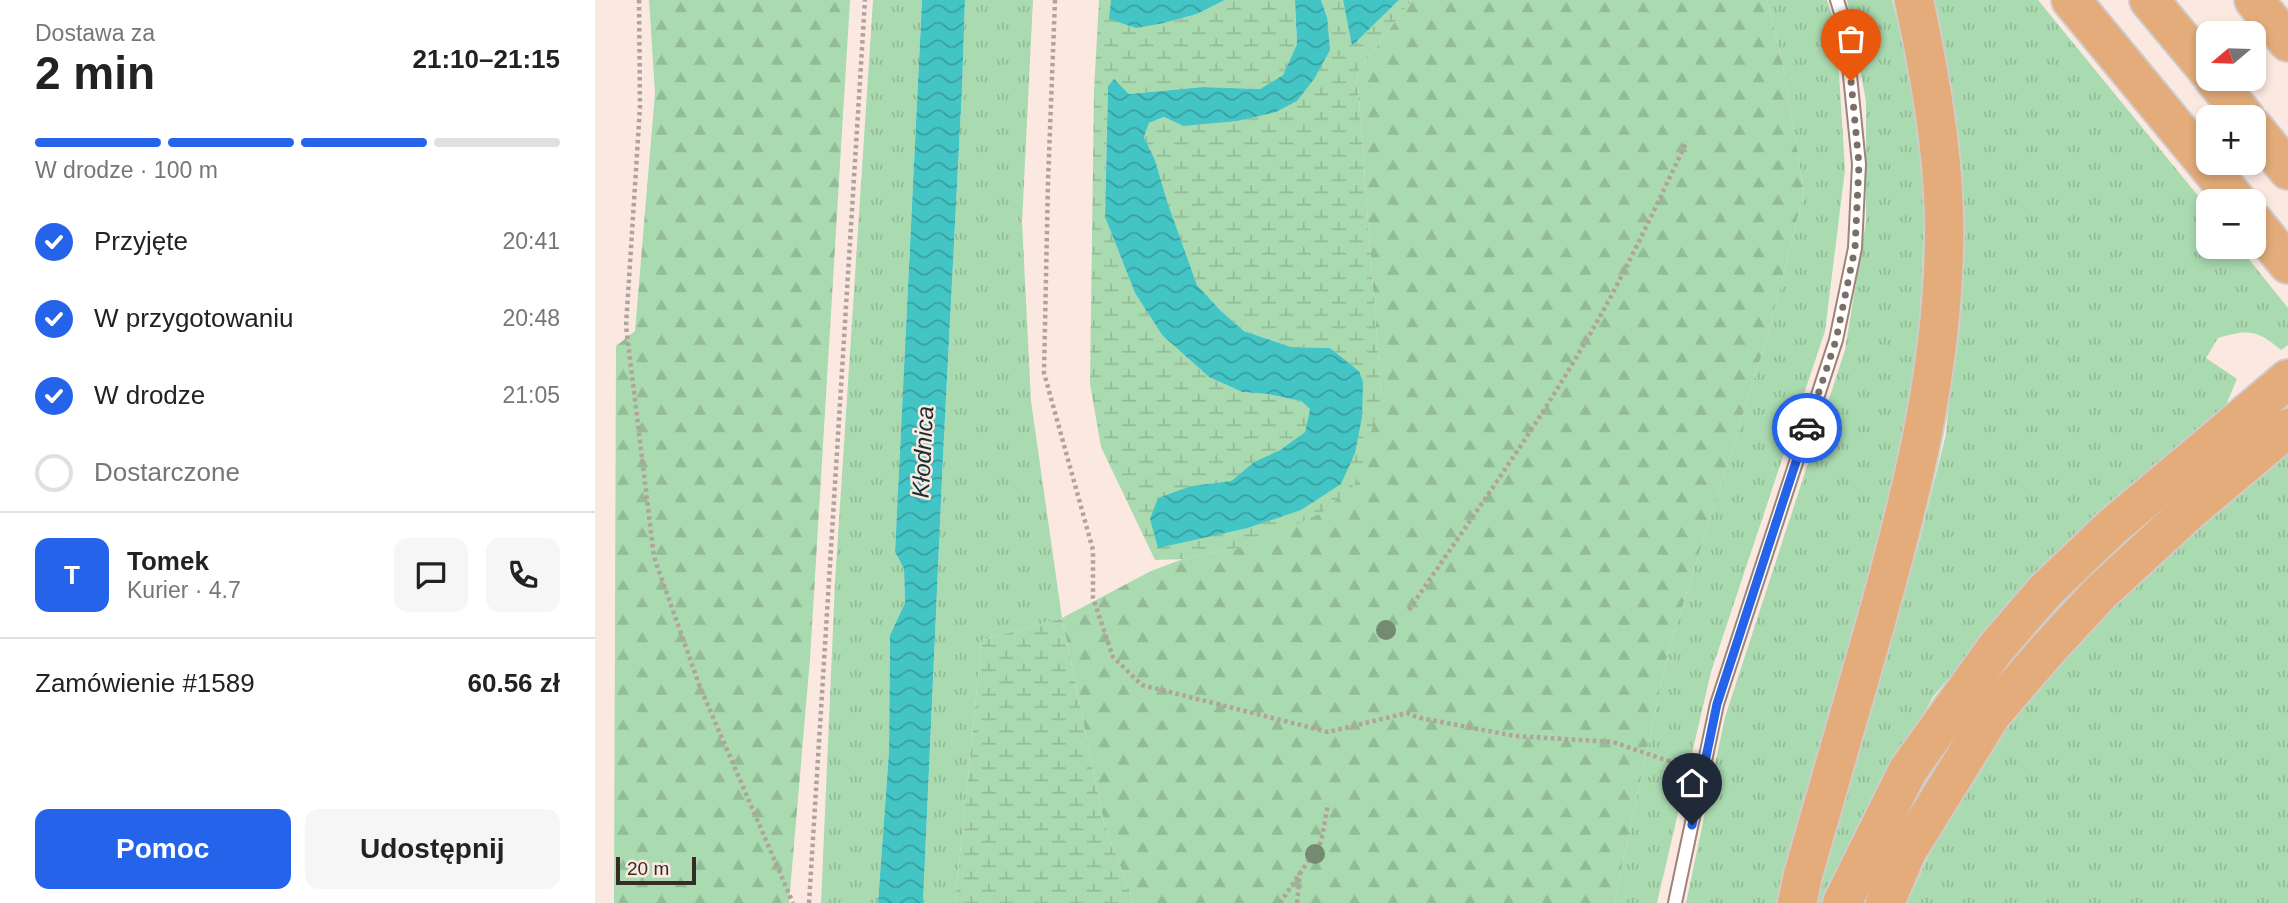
<!DOCTYPE html>
<html lang="pl">
<head>
<meta charset="utf-8">
<style>
	body { margin:0; font-family:Helvetica,sans-serif; background:#f6f6f6; color:#222; height:100vh; display:flex; flex-direction:column; font-size:26px; white-space:nowrap }
	* { box-sizing:border-box; margin:0 }
	p { font-size:23px; color:#767676 }
	.icon { flex:none; width:38px; height:38px; fill:none; stroke:currentColor; stroke-width:2; stroke-linecap:round; stroke-linejoin:round }
	.map { position:relative; flex:1; overflow:hidden }
	.details { display:flex; flex-direction:column; background:#fff; width:595px }
	.details>* { flex:none }
	.needle { width:46px; rotate:251deg }
	.controls { position:absolute; left:1601px; top:21px; display:grid; gap:14px }
	.controls a { display:grid; place-items:center; width:70px; height:70px; border-radius:14px; background:#fff; box-shadow:0 4px 10px #0003; font-size:35px }
	.scale { position:absolute; left:21px; bottom:18px; width:80px; box-sizing:border-box; padding-left:7px; border:4px solid #362b26; border-top:0; font-size:19px; line-height:24px; white-space:nowrap; color:#362b26; -webkit-text-stroke:5px #fbe9e1; paint-order:stroke }
	.pin { position:absolute; display:grid; place-items:center; width:60px; height:60px; color:#fff; margin:-72px -30px; border-radius:50% 50% 50% 0; rotate:-45deg; box-shadow:0 0 7px #0007 }
	.pin .icon { rotate:45deg }
	.courier { position:absolute; display:grid; place-items:center; width:70px; height:70px; margin:-35px; border:5px solid #2563eb; border-radius:50%; background:#fff; color:#222; box-shadow:0 2px 9px #0007 }
	.head em { font-style:normal; font-weight:600 }
	.head div { display:flex; flex-direction:column-reverse }
	.head { display:flex; align-items:center; justify-content:space-between; height:119px; padding:0 35px }
	h1 { font-size:46px; font-weight:600; line-height:52px }
	.bar { display:grid; grid-template-columns:repeat(4,1fr); gap:10px 7px; align-content:center; height:84px; padding:0 35px }
	.bar i { height:9px; border-radius:5px; background:#e0e0e0 }
	.bar .on { background:#2563eb }
	.bar p { grid-column:span 4 }
	.line { display:flex; align-items:center; gap:18px; padding:0 35px; border-top:2px solid #e0e0e0 }
	.line div { flex:1 }
	.round { display:grid; place-items:center; flex:none; width:74px; height:74px; border-radius:14px; background:#f6f6f6 }
	ol { padding:0 35px; list-style:none }
	li { display:flex; align-items:center; gap:21px; height:77px }
	li p { margin-inline-start:auto }
	li .icon { padding:7px; border-radius:50%; background:#2563eb; color:#fff; stroke-width:4 }
	li:last-child { color:#767676 }
	li i { width:38px; height:38px; border:4px solid #e0e0e0; border-radius:50% }
	.cta { display:flex; gap:14px; margin-top:auto; padding:14px 35px }
	.cta a { flex:1; height:80px; border-radius:14px; background:#2563eb; color:#fff; font-size:28px; font-weight:600; line-height:80px; text-align:center }
	.cta a+a { background:#f6f6f6; color:#222 }
	main { display:flex; flex:1; min-height:0 }
	.map>svg:first-child { display:block }
</style>
</head>
<body>
<main>
<section class="details">
<div class="head"><div><h1>2 min</h1><p>Dostawa za</p></div><em>21:10–21:15</em></div>
<div class="bar"><i class="on"></i><i class="on"></i><i class="on"></i><i></i><p>W drodze · 100 m</p></div>
<ol>
<li><svg class="icon" aria-label="check" viewBox="0 0 24 24"><path d="M5 12l5 5 9-10"/></svg>Przyjęte<p>20:41</p></li>
<li><svg class="icon" aria-label="check" viewBox="0 0 24 24"><path d="M5 12l5 5 9-10"/></svg>W przygotowaniu<p>20:48</p></li>
<li><svg class="icon" aria-label="check" viewBox="0 0 24 24"><path d="M5 12l5 5 9-10"/></svg>W drodze<p>21:05</p></li>
<li><i></i>Dostarczone</li>
</ol>
<div class="line" style="height:126px"><b class="round" style="background:#2563eb;color:#fff">T</b><div><b>Tomek</b><p>Kurier · 4.7</p></div><a class="round"><svg class="icon" aria-label="chat" viewBox="0 0 24 24"><path d="M4 5h16v11H9l-5 4z"/></svg></a><a class="round"><svg class="icon" aria-label="phone" viewBox="0 0 24 24"><path d="M5 4h4l2 5-3 2q2 4 5 5l2-3 5 2v4C11 20 4 13 5 4z"/></svg></a></div>
<div class="line" style="height:91px"><div>Zamówienie #1589</div><b>60.56 zł</b></div>
<div class="cta"><a>Pomoc</a><a>Udostępnij</a></div>
</section>
<div class="map">
<svg width="1693" height="903" viewBox="0 0 1693 903">
	<defs>
		<pattern id="grass-tufts" width="24" height="20" patternUnits="userSpaceOnUse" patternTransform="scale(1.75)"><rect width="24" height="20" fill="#aadab0"/><path d="M3 7l-1-3M5 7V3M7 7l1-3M15 17l-1-3M17 17v-4M19 17l1-3" fill="none" stroke="#93bb97"/></pattern>
		<pattern id="forest-firs" width="22" height="20" patternUnits="userSpaceOnUse" patternTransform="scale(1.75)"><rect width="22" height="20" fill="#aadab0"/><path d="M5 1l3.5 6h-7zM16 11l3.5 6h-7z" fill="#93bb97"/></pattern>
		<pattern id="wetland-marsh" width="20" height="14" patternUnits="userSpaceOnUse" patternTransform="scale(1.75)"><rect width="20" height="14" fill="#aadab0"/><path d="M1 5h8M5 5V1M11 12h8M15 12V8" fill="none" stroke="#93bb97"/></pattern>
		<pattern id="water-waves" width="16" height="10" patternUnits="userSpaceOnUse" patternTransform="scale(1.75)"><rect width="16" height="10" fill="#43c5c6"/><path d="M0 5q4-4 8 0t8 0" fill="none" stroke="#39a0a1"/></pattern>
	</defs>
	<rect width="100%" height="100%" fill="#fbe9e1"/>
	<g fill="url(#grass-tufts)">
		<polygon points="278,0 327,0 300,552 309,569 310,603 295,635 294,751 283,903 226,903 240,582"/>
		<polygon points="370,0 438,0 427,222 436,401 467,618 387,640 360,903 328,903 348,456 367,89"/>
		<polygon points="1172,0 1232,0 1241,26 1250,170 1230,331 1116,672 1062,903 1019,903 1073,652 1173,335 1209,191 1187,60"/>
		<polygon points="1252,0 1297,0 1312,59 1330,197 1325,321 1307,455 1192,861 1182,903 1091,903 1130,717 1250,350 1271,221 1271,101"/>
		<path d="M1335 0H1443L1613 208 1614 247H1644L1693 308V345L1686 350C1662 330 1654 329 1623 338L1611 358 1642 379 1630 407 1496 519 1416 603 1338 697 1268 819 1228 903H1220L1325 539 1351 434 1366 269Z"/>
		<polygon points="1693,447 1693,903 1312,903 1341,839 1409,732 1504,614"/>
	</g>
	<g fill="url(#forest-firs)">
		<polygon points="54,0 255,0 215,659 194,903 19,903 21,346 40,331 60,93"/>
		<polygon points="816,0 1172,0 1187,60 1209,191 1173,335 1073,652 1019,903 539,903 509,823 467,618 556,571 588,559 647,547 786,395 762,73"/>
	</g>
	<g fill="url(#wetland-marsh)">
		<polygon points="504,0 516,0 515,19 569,23 602,14 630,0 700,0 702,44 688,75 665,89 608,87 534,94 519,80 513,86 510,217 540,293 567,335 614,377 647,392 672,394 706,401 715,409 710,432 685,450 659,462 636,481 596,486 563,547 653,528 706,510 764,371 735,348 696,347 649,331 626,311 602,285 572,201 560,160 549,137 554,123 569,117 588,126 681,112 732,17 726,0 748,0 757,46 804,0 816,0 762,73 786,395 763,482 725,514 647,547 588,559 560,560 506,447 495,384 499,91"/>
		<polygon points="467,618 509,823 539,903 360,903 387,640"/>
	</g>
	<g fill="url(#water-waves)">
		<polygon points="327,0 370,0 367,89 348,456 328,903 283,903 294,751 295,635 310,603 309,569 300,552"/>
		<polygon points="516,0 630,0 602,14 569,23 541,28 514,19"/>
		<polygon points="700,0 726,0 732,17 735,50 719,79 702,101 681,112 642,121 588,126 569,117 554,123 549,137 560,160 572,201 602,285 626,311 649,331 696,347 735,348 764,371 768,382 767,417 760,453 746,484 706,510 653,528 563,548 555,519 563,498 596,486 636,481 659,462 685,450 710,432 715,409 706,401 672,394 647,392 614,377 567,335 540,293 510,217 513,86 519,79 534,94 608,87 665,89 688,75 702,44"/>
		<polygon points="748,0 804,0 757,46"/>
	</g>
	<g fill="none" stroke-linecap="round" stroke-linejoin="round">
		<g stroke="#9e8378" stroke-width="16">
			<polyline id="service" points="1080,903 1122,704 1241,340 1260,248 1264,164 1250,26 1242,0"/>
		</g>
		<g stroke="#cfcccb" stroke-width="42">
			<g id="motorway">
				<polyline points="1476,0 1642,201"/>
				<polyline points="1554,0 1614,72"/>
				<polyline points="1659,0 1693,42"/>
				<polyline points="1619,79 1650,117"/>
				<polyline points="1659,128 1693,170"/>
				<polyline points="1659,222 1693,264"/>
				<path d="M1202 903 1208 875C1230 799 1252 723 1274 646 1314 506 1352 362 1349 215 1347 142 1334 71 1319 0"/>
				<polyline points="1247,903 1313,770 1401,648 1450,591 1517,527 1693,379"/>
				<polyline points="1290,903 1312,851 1397,714 1454,648 1506,592 1593,512 1693,428"/>
			</g>
		</g>
		<g stroke="#b2a29c" stroke-width="4.5" stroke-dasharray="3.5 3.5" stroke-linecap="butt">
			<polyline points="44,0 45,107 31,326 59,557 105,687 198,903"/>
			<polyline points="460,0 453,181 449,373 498,550 498,598 518,657 547,685 733,732 812,713 825,718 920,736 1018,742 1091,767"/>
			<path d="M814 610C872 524 933 440 985 351 1026 283 1058 212 1092 141"/>
			<polyline points="214,903 270,0"/>
			<polyline points="685,903 726,842 733,804"/>
			<polyline points="702,903 705,872"/>
		</g>
		<use href="#service" stroke="#fff" stroke-width="12"/>
		<use href="#motorway" stroke="#e3ac7a" stroke-width="38"/>
	</g>
	<g fill="#748a71">
		<circle cx="791" cy="630" r="10"/>
		<circle cx="720" cy="854" r="10"/>
	</g>
	<g fill="none" stroke-linecap="round" stroke-linejoin="round">
		<polyline stroke="#7b6e67" stroke-width="7" stroke-dasharray="0 12.6" points="1212,428 1241,340 1260,248 1264,164 1256,81"/>
		<polyline stroke="#2563eb" stroke-width="9" points="1097,825 1122,704 1212,428"/>
	</g>
	<g text-anchor="middle" stroke-width="5" stroke-linejoin="round" paint-order="stroke">
		<g font-size="24" font-style="italic" fill="#192f2f" stroke="#fbe9e1">
			<text transform="translate(328 452) rotate(-87)" y="8">Kłodnica</text>
		</g>
	</g>
</svg>
<div class="controls">
<a><svg class="needle" viewBox="-14 -14 28 28"><path d="M0-13l5 13h-10z" fill="#e53935"/><path d="M0 13l5-13h-10z" fill="#767676"/></svg></a>
<a>+</a>
<a>−</a>
</div>
<div class="scale">20 m</div>
<div class="pin" style="left:1256px;top:81px;background:#ea580c"><svg class="icon" aria-label="bag" viewBox="0 0 24 24"><path d="M5 8h14l-1 12H6zM9 8a3 3 0 0 1 6 0"/></svg></div>
<div class="pin" style="left:1097px;top:825px;background:#1f2937"><svg class="icon" aria-label="home" viewBox="0 0 24 24"><path d="M3 11l9-7 9 7M6 9v11h12V9"/></svg></div>
<div class="courier" style="left:1212px;top:428px"><svg class="icon" aria-label="car" viewBox="0 0 24 24"><path d="M5 17H2v-5l4-1 3-4h7l3 4 3 1v5h-3M9 17h6M6 11h13"/><circle cx="7" cy="17" r="2"/><circle cx="17" cy="17" r="2"/></svg></div>
</div>
</main>
</body>
</html>
